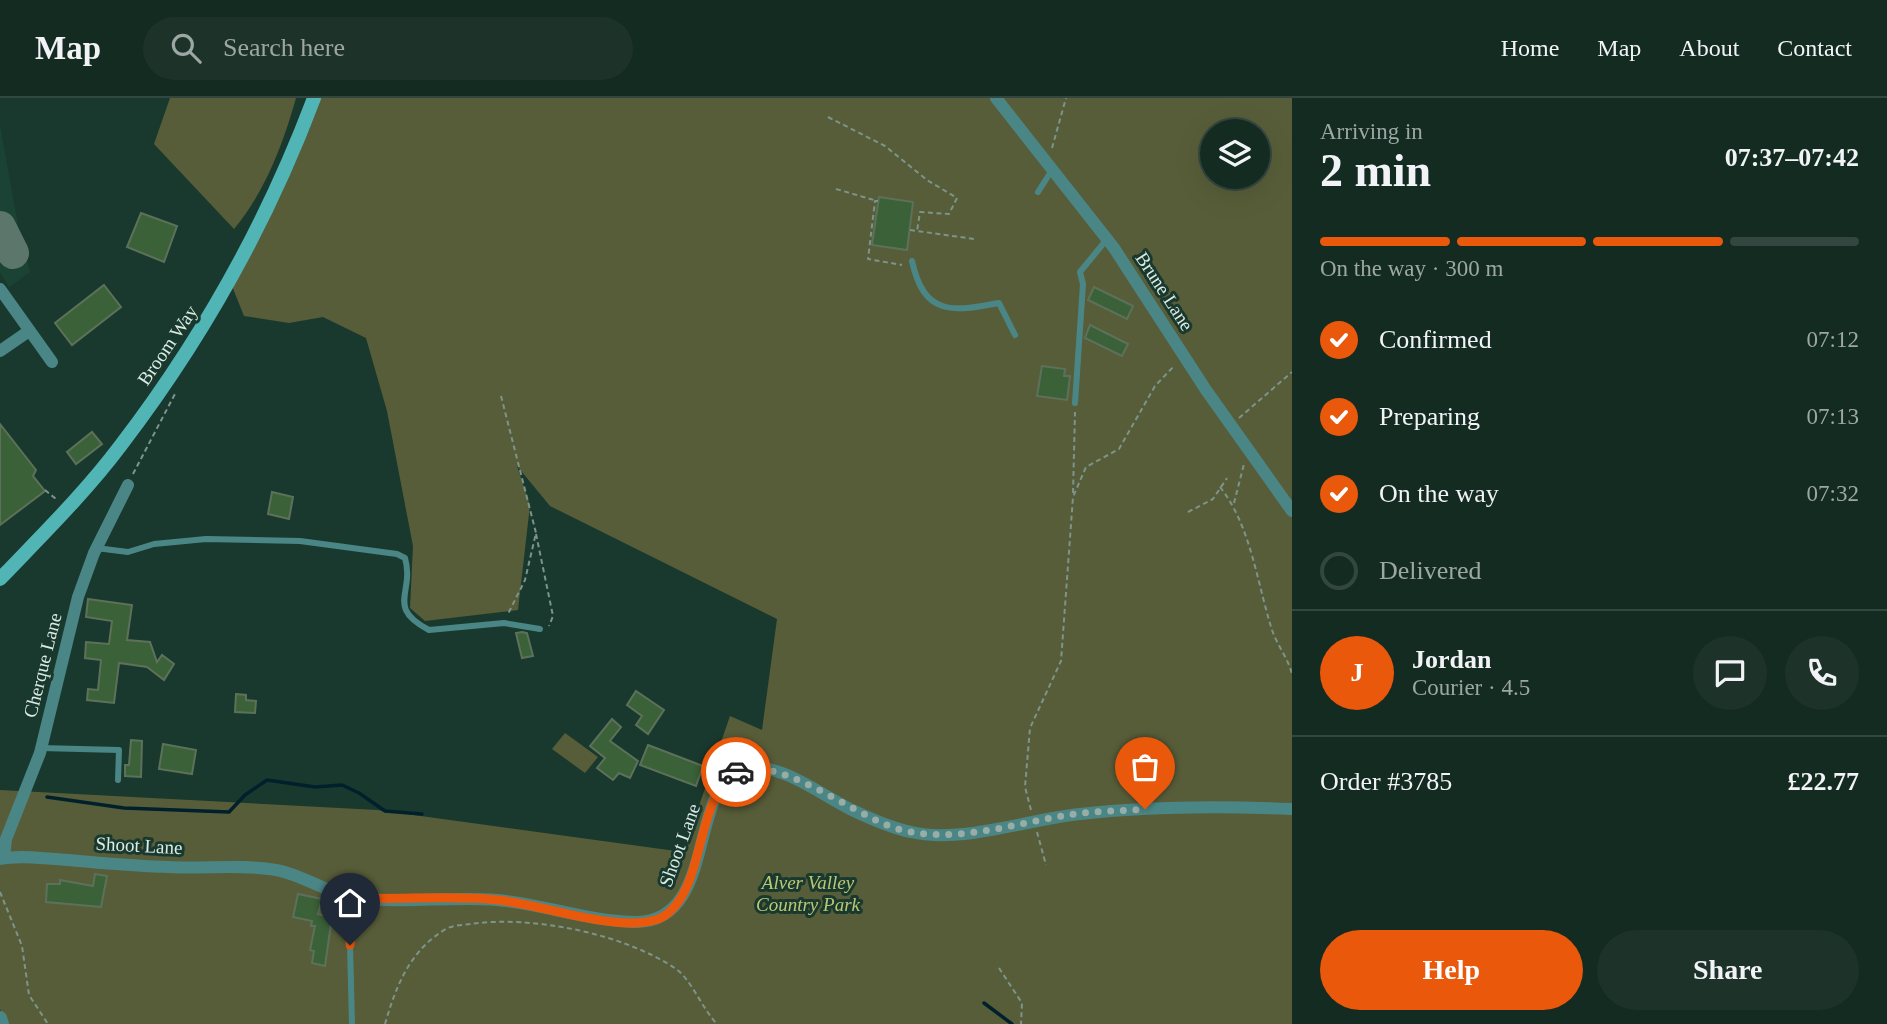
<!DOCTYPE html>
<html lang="en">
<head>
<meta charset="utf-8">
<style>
	body { margin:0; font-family:Georgia,serif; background:#1d332a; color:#f1f3f6; height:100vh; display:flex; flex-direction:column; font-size:26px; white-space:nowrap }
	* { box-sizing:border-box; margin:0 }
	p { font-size:23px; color:#9da7a5 }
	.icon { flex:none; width:38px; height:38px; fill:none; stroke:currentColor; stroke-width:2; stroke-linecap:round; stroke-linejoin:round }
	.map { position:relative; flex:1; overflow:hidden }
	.drawer { display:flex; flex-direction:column; background:#142b22; width:595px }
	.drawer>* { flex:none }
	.tools { position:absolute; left:1200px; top:21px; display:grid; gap:14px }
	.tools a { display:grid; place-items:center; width:70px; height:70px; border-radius:50%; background:#142b22; box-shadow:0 7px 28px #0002,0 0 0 2px #334740; font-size:35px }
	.pin { position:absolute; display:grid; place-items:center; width:60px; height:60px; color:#fff; margin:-72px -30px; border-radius:50% 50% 50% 0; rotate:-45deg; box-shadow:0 0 7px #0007 }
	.pin .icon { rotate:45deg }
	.courier { position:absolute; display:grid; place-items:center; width:70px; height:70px; margin:-35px; border:5px solid #ea580c; border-radius:50%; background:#fff; color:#222; box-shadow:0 2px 9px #0007 }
	.headline em { font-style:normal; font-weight:600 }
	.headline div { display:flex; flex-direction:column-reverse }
	.headline { display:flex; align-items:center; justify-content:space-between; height:119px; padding:0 28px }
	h1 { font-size:46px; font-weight:600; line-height:52px }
	.bar { display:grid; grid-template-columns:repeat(4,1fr); gap:10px 7px; align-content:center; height:84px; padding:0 28px }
	.bar i { height:9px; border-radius:5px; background:#334740 }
	.bar .current { background:#ea580c }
	.bar p { grid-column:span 4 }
	.line { display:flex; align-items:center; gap:18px; padding:0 28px; border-top:2px solid #334740 }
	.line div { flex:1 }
	.round { display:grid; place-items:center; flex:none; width:74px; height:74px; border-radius:37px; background:#1d332a }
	ol { padding:0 28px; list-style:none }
	li { display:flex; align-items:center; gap:21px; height:77px }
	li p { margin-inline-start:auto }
	li .icon { padding:7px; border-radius:50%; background:#ea580c; color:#fff; stroke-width:4 }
	li:last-child { color:#9da7a5 }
	li i { width:38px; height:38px; border:4px solid #334740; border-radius:50% }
	.primary-button { display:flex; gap:14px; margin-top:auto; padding:14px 28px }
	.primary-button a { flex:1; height:80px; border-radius:42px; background:#ea580c; color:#fff; font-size:28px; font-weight:600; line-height:80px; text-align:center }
	.primary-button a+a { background:#1d332a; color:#f1f3f6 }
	header { display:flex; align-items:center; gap:42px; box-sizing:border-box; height:98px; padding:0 35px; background:#142b22; border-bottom:2px solid #334740 }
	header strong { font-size:33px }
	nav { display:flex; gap:38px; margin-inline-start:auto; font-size:24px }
	.search { width:490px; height:63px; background:#1d332a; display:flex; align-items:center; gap:18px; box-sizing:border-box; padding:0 24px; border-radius:38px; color:#9da7a5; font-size:26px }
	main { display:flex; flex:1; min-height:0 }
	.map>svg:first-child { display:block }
</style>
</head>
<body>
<header>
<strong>Map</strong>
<div class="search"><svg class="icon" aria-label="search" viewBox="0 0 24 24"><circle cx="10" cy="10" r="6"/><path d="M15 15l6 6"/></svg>Search here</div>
<nav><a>Home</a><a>Map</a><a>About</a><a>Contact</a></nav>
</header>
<main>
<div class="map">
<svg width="1292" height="926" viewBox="0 0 1292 926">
	<rect width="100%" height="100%" fill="#1a392e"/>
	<polygon fill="#1a4336" points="0,28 19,133 30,174 9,189 0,174"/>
	<g fill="#585d39" fill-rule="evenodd">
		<path d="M170 0H296C283 46 265 94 234 131L154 46Z"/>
		<path d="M315 0H1292V926H6L0 911V692L377 712 683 754 730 618 762 632 777 521 550 408 517 368 530 407 518 512 425 523 410 510 413 448 387 313 366 240 323 219 289 225 244 218 232 188ZM1213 33H1258V79H1213Z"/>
		<polygon points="565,635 598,659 585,675 552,651"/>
	</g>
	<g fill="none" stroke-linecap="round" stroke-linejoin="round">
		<g stroke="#00212c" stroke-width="3.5">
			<polyline points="47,699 124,710 229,714 245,697 267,682 315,689 342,687 359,695 385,713 422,716"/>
			<polyline points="984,905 1012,926"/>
		</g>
		<polyline stroke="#5c766c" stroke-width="32" points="0,129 13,155"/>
	</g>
	<g fill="#3b6138" stroke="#5d715a" stroke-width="2">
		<polygon points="879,99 913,104 907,152 872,147"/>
		<polygon points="141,115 177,128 164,164 127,149"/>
		<polygon points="104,187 121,209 72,247 55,225"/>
		<polygon points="1094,189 1133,208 1127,221 1088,202"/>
		<polygon points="1090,227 1128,246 1122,258 1085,240"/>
		<polygon points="1042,268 1065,271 1064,278 1070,278 1067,302 1037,298"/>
		<polygon points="0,326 36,372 33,378 45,393 0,427"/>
		<polygon points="92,334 102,346 76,366 67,354"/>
		<polygon points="272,394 293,399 289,421 268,416"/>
		<polygon points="88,501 132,507 127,542 150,544 157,564 162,557 174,566 164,582 147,569 119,565 114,605 87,602 88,591 98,592 101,562 85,560 86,544 109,546 112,523 86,519"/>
		<polygon points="522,534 527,535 533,558 522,560 516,535"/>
		<polygon points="636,593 664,612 648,636 636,627 642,618 627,607"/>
		<polygon points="236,596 246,597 246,602 256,603 255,615 235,614"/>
		<polygon points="612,621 621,629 610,643 638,663 630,680 619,675 613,682 597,670 605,660 590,648"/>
		<polygon points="131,642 142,643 141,679 125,678 125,667 129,667"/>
		<polygon points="163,646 196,652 192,676 159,671"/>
		<polygon points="648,647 703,668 696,688 640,667"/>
		<polygon points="95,776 107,778 101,809 46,804 47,786 60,786 60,782 93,788"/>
		<polygon points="298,796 322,801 318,816 332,819 325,868 312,865 314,853 310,852 315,828 311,828 312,823 293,819"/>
	</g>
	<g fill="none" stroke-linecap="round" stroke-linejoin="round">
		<g stroke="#7c948b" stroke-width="2" stroke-dasharray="5 3.5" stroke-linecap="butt">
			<polyline points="828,19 885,48 927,82 957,100 949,116 920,114 917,133"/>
			<polyline points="1052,50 1066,0"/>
			<polyline points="836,91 874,102"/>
			<polyline points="878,103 875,103 868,161 902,167"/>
			<polyline points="910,132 974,141"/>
			<polyline points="501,298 536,435 525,482 508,516"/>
			<polyline points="1239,320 1292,274"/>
			<polyline points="133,376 176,294"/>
			<path d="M1220 389C1251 428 1257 485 1272 532 1277 547 1288 560 1292 576"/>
			<polyline points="45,392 56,401"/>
			<polyline points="1073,395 1075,314"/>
			<polyline points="1234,405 1244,366"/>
			<polyline points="1188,414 1213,401 1227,380"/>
			<polyline points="536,436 553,518 549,528"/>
			<polyline points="1031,712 1025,689 1030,630 1061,563 1073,399 1086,369 1119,351 1155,288 1174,268"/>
			<polyline points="1037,734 1046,767"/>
			<polyline points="0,794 22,848 29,897 48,926"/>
			<polyline points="999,870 1022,905 1021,926"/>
			<path d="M385 926C396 888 410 852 446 831 453 827 463 827 471 826 532 817 625 836 676 871 691 881 703 912 717 926"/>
		</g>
		<g stroke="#4b8686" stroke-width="6">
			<polyline points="1038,94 1052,72"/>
			<path d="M912 163C924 218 952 214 999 205L1015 237"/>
			<polyline points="1075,305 1083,186 1080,174 1107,141"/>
			<path d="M96 450 128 454 154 446 206 441 300 443 397 456 405 460C415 495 385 509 429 532L504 525 540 531"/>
			<polyline points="41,650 119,652 118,682"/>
			<polyline points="352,926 350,847 354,800"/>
		</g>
		<g stroke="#4b8686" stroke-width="12">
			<polyline points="996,0 1114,150 1206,292 1292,413"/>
			<polyline points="0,191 52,264"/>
			<polyline points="0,253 29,233"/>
			<polyline points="4,759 6,741 40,655 78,499 94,455 128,387"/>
			<path d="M0 761C18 757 38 760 56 761 94 764 132 768 169 769 205 771 240 766 276 772 304 777 328 796 356 800 402 806 450 798 497 802 544 806 590 824 637 824 720 823 686 678 748 670 784 666 821 697 852 712 871 721 891 730 911 734 963 746 1028 721 1080 716 1150 708 1221 708 1292 711"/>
		</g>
		<polyline stroke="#4b8686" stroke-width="14" points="0,920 2,926"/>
		<path stroke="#51b5b6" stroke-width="14" d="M0 481C41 438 85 395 121 347 202 241 267 125 314 0"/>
	</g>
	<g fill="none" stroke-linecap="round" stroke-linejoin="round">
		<path stroke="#97ada5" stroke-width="7" stroke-dasharray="0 12.6" d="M736 674C778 656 852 716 895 730 952 748 1018 724 1075 716 1098 713 1122 713 1145 711"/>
		<path stroke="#ea580c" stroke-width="9" d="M350 847 354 800C402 802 451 797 498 802 540 806 615 834 655 822 667 819 676 808 682 798 703 763 702 696 736 674"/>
	</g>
	<g text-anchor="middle" stroke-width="6" stroke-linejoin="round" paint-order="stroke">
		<g font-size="19" fill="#daece5" stroke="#1a392e">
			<text transform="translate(1165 193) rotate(57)" y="7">Brune Lane</text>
			<text transform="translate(167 247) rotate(-56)" y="7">Broom Way</text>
			<text transform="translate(42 567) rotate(-76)" y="7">Cherque Lane</text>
			<text transform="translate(139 747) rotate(3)" y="7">Shoot Lane</text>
			<text transform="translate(679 747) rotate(-70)" y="7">Shoot Lane</text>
		</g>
		<g font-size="19" font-style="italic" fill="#bbc775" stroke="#1a392e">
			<text x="808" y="791">Alver Valley<tspan x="808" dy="22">Country Park</tspan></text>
		</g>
	</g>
</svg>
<div class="tools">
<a><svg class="icon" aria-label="layers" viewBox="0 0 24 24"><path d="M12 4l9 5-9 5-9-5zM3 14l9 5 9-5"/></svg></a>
</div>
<div class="pin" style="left:1145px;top:711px;background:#ea580c"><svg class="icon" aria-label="bag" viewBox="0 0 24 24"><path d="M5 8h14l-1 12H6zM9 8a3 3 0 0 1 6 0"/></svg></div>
<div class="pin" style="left:350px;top:847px;background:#1f2937"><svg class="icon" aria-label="home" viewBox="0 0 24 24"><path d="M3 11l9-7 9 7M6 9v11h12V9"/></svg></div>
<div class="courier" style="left:736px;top:674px"><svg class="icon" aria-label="car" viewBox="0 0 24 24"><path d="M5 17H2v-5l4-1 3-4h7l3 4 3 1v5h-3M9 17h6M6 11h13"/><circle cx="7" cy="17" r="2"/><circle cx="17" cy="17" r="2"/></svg></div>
</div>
<section class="drawer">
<div class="headline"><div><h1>2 min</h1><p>Arriving in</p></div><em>07:37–07:42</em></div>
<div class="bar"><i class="current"></i><i class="current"></i><i class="current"></i><i></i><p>On the way · 300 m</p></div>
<ol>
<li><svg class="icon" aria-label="check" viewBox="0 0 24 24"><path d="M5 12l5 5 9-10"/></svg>Confirmed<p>07:12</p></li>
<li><svg class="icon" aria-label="check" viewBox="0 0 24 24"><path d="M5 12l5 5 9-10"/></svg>Preparing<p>07:13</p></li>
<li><svg class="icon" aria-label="check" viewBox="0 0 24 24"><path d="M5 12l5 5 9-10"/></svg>On the way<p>07:32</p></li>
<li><i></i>Delivered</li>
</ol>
<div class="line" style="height:126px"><b class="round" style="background:#ea580c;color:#fff">J</b><div><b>Jordan</b><p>Courier · 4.5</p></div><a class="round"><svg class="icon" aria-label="chat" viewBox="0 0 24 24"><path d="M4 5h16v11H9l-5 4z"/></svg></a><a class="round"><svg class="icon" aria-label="phone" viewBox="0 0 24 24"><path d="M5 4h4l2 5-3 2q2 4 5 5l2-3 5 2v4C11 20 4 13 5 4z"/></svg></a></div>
<div class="line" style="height:91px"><div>Order #3785</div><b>£22.77</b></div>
<div class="primary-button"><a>Help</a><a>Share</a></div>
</section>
</main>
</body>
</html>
